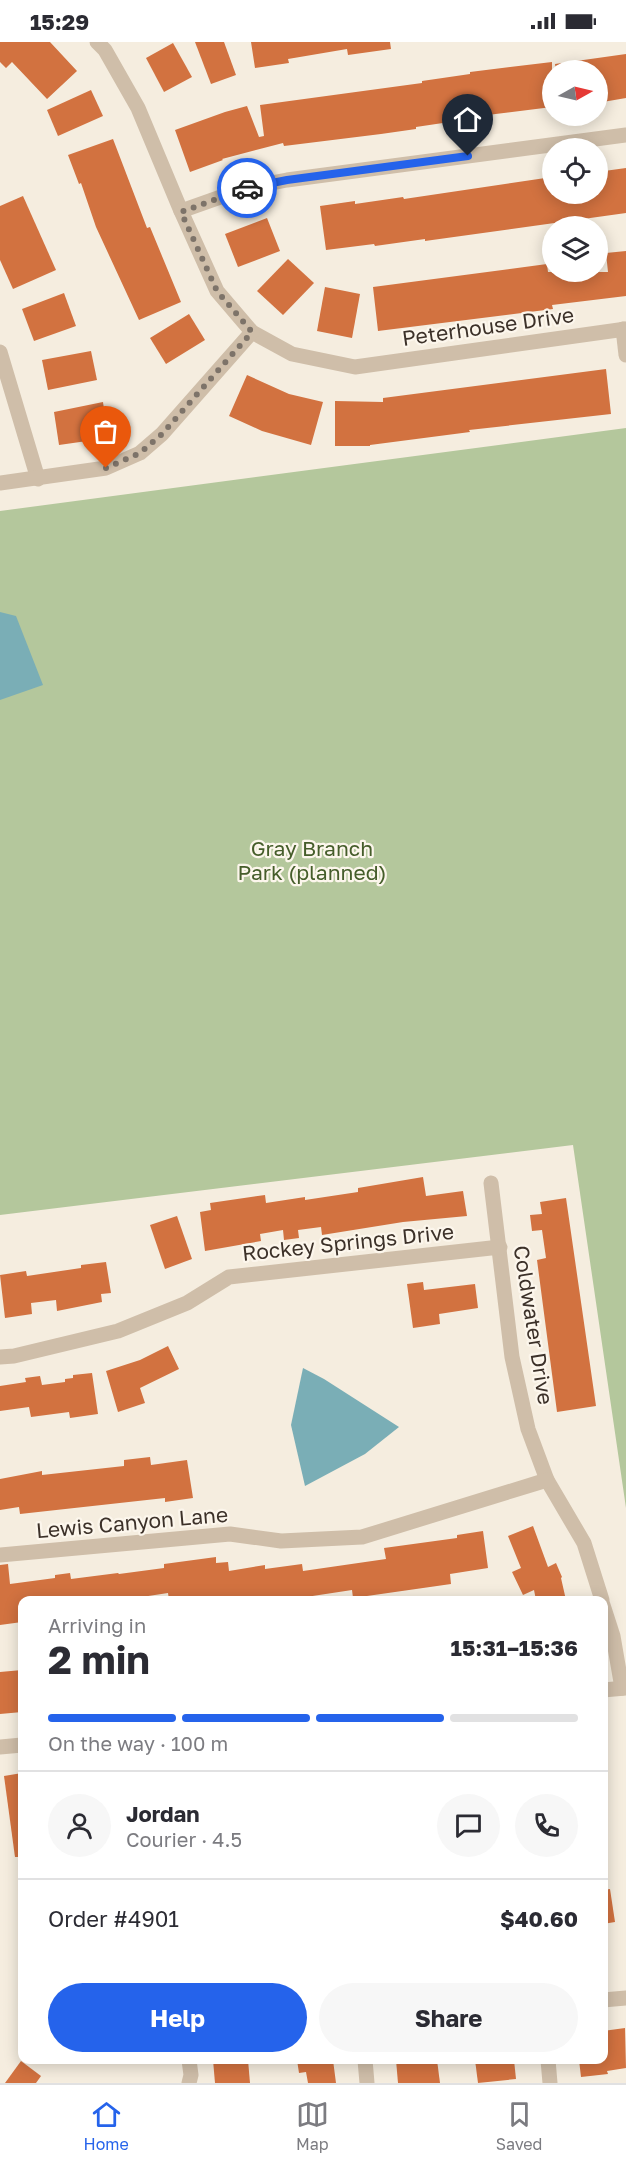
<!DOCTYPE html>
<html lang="en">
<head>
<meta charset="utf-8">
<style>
	body { margin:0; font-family:"Golos Text",sans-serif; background:#f7f7f7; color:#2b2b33; height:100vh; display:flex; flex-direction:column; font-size:22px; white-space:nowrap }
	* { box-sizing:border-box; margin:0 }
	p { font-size:20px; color:#7c7c81 }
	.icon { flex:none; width:33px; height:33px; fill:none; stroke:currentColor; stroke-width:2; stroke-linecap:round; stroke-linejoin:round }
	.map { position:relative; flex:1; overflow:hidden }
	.sheet { position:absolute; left:18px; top:1554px; width:590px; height:468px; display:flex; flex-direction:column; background:#fff; border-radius:12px; box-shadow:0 3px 15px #0003 }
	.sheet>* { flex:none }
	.needle { width:39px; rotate:82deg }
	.tools { position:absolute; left:542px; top:18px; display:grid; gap:12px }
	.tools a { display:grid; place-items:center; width:66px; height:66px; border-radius:50%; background:#fff; box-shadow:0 3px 15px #0003; font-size:30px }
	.pin { position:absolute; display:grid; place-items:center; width:51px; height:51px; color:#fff; margin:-62px -26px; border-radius:50% 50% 50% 0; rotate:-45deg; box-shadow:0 0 6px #0007 }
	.pin .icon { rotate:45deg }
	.courier { position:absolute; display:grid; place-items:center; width:60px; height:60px; margin:-30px; border:4px solid #2563eb; border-radius:50%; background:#fff; color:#222; box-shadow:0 2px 8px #0007 }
	.overview em { font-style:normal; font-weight:700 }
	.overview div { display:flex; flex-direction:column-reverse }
	.overview { display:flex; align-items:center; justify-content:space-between; height:102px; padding:0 30px }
	h1 { font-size:39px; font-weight:700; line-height:45px }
	.bar { display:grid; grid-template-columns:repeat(4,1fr); gap:9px 6px; align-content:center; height:72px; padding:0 30px }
	.bar i { height:8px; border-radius:4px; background:#e1e1e2 }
	.bar .active { background:#2563eb }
	.bar p { grid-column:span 4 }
	.line { display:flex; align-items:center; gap:15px; padding:0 30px; border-top:2px solid #e1e1e2 }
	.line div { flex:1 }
	.round { display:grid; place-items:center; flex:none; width:63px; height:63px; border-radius:32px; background:#f7f7f7 }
	.action { display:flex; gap:12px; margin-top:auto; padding:12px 30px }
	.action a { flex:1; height:69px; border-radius:36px; background:#2563eb; color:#fff; font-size:24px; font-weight:700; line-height:69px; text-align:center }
	.action a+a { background:#f7f7f7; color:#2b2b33 }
	.status { display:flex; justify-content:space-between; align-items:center; height:42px; padding:0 30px; background:#fff; direction:ltr }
	.status svg { height:16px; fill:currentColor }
	.tab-bar { display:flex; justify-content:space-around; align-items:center; height:84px; border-top:2px solid #e1e1e2; background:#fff; font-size:16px; color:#7c7c81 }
	.tab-bar a { display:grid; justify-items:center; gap:3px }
	.tab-bar .active { color:#2563eb }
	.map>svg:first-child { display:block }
</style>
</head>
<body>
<div class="status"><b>15:29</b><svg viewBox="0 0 49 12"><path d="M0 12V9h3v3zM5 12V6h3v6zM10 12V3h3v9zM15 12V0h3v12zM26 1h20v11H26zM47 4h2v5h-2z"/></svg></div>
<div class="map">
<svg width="626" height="2041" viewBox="0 0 626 2041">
	<rect width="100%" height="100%" fill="#f5eddf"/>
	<polygon fill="#b4c79c" points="626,386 626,1466 573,1103 0,1173 0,469"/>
	<g fill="#7aaeb6">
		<polygon points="0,570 16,574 43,643 0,658"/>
		<polygon points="303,1326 324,1337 399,1385 365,1412 305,1444 291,1383"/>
	</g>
	<g fill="#d27240">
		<polygon points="0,0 50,0 77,29 47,57 12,20 6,26 0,20"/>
		<polygon points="195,0 224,0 236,33 211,42"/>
		<polygon points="251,0 390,0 391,7 348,13 347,7 288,17 289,21 255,26"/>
		<polygon points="173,1 192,35 164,50 146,16"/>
		<polygon points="626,12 626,56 597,61 597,28 556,28 555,22"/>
		<polygon points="552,20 552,65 463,76 463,78 416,85 416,87 381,92 284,104 283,101 222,117 223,118 190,130 175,88 225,70 247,64 259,95 264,94 260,63 422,41 422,39 470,32 470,30"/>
		<polygon points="91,48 103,74 58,94 47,68"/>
		<polygon points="113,97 147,186 150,185 181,260 139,278 96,185 81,141 79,142 68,113"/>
		<polygon points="626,126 626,171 425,199 425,197 375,204 374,202 326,208 320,164 355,159 355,162 403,155 404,157 552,135 552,152 597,152 597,130"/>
		<polygon points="23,154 56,228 13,247 0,218 0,164"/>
		<polygon points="267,176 280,209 238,225 225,192"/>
		<polygon points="626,209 626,254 552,263 553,267 506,273 378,289 373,245 547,222 548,230 608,230 606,211"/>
		<polygon points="288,217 314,241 283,273 257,249"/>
		<polygon points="325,245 360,252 352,296 317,289"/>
		<polygon points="64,251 76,284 34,299 22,267"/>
		<polygon points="189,272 205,298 166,322 150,296"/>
		<polygon points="91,309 97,338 48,348 42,318"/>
		<polygon points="606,327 611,372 469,388 470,390 370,403 370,404 335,404 335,359 383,360 383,356"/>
		<polygon points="247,333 289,352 323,360 311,403 262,389 229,374"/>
		<polygon points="103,360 108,396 59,403 54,370"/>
		<polygon points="423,1135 426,1154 463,1149 467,1174 403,1180 322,1193 321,1185 298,1188 299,1196 284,1198 283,1188 260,1192 261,1199 205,1209 200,1170 211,1168 210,1161 265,1153 266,1161 305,1155 305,1158 358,1150 358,1146"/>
		<polygon points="566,1156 596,1364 557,1370 537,1218 546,1216 542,1188 532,1189 530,1173 542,1172 540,1160"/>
		<polygon points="177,1174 192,1217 165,1227 150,1183"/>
		<polygon points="106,1220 111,1251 101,1252 102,1260 57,1269 56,1258 31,1261 32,1272 5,1276 0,1233 26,1229 27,1234 81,1226 81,1223"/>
		<polygon points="423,1240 424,1248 475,1242 478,1266 439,1272 440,1282 413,1286 407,1242"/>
		<polygon points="168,1304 179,1327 140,1346 145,1361 118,1370 106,1329 140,1318"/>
		<polygon points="92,1331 98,1372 70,1376 69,1370 31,1375 29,1365 0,1369 0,1344 26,1340 25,1336 40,1334 42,1343 65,1340 65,1337 73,1336 73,1333"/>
		<polygon points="150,1415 151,1423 187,1418 193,1456 165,1460 165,1456 20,1472 19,1465 0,1468 0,1437 42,1429 42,1433 124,1424 124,1418"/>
		<polygon points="533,1484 548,1525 556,1521 562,1535 561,1536 566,1558 536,1558 534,1548 523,1553 512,1530 521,1526 508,1494"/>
		<polygon points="483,1489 488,1526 450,1532 451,1542 353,1556 352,1548 306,1555 307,1558 242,1558 242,1556 222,1558 169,1558 168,1551 122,1558 22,1558 22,1580 0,1583 0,1523 8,1522 10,1542 55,1536 55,1533 70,1531 71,1537 118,1531 119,1532 164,1526 164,1522 216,1515 216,1521 228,1520 229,1529 265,1523 265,1527 302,1522 303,1529 386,1517 384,1506 457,1496 457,1493"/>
		<polygon points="22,1628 22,1670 0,1672 0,1630"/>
		<polygon points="22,1731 22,1815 15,1815 4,1734"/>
		<polygon points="610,1847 615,1880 603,1882 603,1848"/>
		<polygon points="625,1986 626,2026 607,2029 608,2032 581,2035 579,2018 603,2018 603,1989"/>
		<polygon points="213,2018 248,2018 250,2041 215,2041"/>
		<polygon points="297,2018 333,2018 336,2041 308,2041 306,2030 299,2031"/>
		<polygon points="396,2018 437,2018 440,2041 398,2041"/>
		<polygon points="475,2018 514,2018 516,2037 478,2041"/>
		<polygon points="21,2019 41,2034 36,2041 5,2041"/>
	</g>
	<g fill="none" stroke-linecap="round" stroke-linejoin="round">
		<g stroke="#cfbea9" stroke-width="15">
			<polyline points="97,0 105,8 138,66 181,169 217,249 252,290 292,312 355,325 626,287"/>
			<polyline points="181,169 246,146 287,138 626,93"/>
			<polyline points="623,287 626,313"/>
			<polyline points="0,310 38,437"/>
			<polyline points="0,441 106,426 140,411 162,392 252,290"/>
			<polyline points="491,1141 512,1315 528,1387 547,1438 584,1501 602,1558"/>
			<polyline points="0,1315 14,1314 118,1289 187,1261 229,1235 500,1205"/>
			<polyline points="0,1513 230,1492 281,1499 362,1495 547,1438"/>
			<polyline points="603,1563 613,1594 622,1646"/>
			<polyline points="603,1648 626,1646"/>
			<polyline points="0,1705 22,1703"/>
			<polyline points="603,1958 626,1956"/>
			<polyline points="365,2018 367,2041"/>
			<polyline points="548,2018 550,2041"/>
			<polyline points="189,2041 191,2033 189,2018"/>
		</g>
	</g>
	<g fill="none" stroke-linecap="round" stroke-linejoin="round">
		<polyline stroke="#7d7369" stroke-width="6" stroke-dasharray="0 10.8" points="106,426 140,411 162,392 252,290 217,249 181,170 247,146"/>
		<polyline stroke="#2563eb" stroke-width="8" points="247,146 287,138 468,114"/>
	</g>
	<g text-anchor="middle" stroke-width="4.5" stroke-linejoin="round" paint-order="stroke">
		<g font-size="21" fill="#3c3129" stroke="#fcf6ec">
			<text transform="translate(488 285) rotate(-8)" y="7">Peterhouse Drive</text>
			<text transform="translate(348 1201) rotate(-6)" y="7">Rockey Springs Drive</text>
			<text transform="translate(533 1283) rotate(81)" y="7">Coldwater Drive</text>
			<text transform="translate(132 1481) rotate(-5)" y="7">Lewis Canyon Lane</text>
		</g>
		<g font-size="21" fill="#455d2a" stroke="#fcf6ec">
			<text x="312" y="814">Gray Branch<tspan x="312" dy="24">Park (planned)</tspan></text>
		</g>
	</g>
</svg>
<div class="tools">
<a><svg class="needle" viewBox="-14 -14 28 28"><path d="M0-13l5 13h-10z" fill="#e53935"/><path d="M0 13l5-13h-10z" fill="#7c7c81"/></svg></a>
<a><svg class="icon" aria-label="locate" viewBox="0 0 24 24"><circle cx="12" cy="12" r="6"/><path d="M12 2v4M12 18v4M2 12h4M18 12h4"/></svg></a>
<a><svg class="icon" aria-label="layers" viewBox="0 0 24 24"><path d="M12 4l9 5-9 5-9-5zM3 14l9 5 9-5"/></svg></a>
</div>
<div class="pin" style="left:106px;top:426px;background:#ea580c"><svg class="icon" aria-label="bag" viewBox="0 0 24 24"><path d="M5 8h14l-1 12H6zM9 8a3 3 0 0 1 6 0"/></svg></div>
<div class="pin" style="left:468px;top:114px;background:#1f2937"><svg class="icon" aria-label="home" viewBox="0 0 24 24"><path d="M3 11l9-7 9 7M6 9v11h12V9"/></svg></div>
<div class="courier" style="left:247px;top:146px"><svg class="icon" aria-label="car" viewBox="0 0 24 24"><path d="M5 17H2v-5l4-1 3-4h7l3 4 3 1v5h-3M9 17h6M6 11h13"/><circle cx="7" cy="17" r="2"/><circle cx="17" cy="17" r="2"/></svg></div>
<section class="sheet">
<div class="overview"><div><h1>2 min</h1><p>Arriving in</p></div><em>15:31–15:36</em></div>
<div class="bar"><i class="active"></i><i class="active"></i><i class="active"></i><i></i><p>On the way · 100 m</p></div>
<div class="line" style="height:108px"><a class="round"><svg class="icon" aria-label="person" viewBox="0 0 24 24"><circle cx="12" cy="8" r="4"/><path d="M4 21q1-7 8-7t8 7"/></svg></a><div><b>Jordan</b><p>Courier · 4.5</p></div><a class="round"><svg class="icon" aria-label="chat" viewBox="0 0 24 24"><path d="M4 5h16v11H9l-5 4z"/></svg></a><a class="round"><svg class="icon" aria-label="phone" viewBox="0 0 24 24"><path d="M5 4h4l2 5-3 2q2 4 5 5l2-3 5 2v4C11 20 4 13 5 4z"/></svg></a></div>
<div class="line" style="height:78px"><div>Order #4901</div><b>$40.60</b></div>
<div class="action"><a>Help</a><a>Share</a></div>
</section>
</div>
<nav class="tab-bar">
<a class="active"><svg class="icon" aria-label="home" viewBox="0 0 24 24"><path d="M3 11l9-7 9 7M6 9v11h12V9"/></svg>Home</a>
<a><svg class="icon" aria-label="map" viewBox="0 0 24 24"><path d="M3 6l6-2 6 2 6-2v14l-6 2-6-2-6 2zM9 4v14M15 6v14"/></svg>Map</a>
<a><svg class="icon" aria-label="saved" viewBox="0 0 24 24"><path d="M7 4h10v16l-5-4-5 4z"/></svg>Saved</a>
</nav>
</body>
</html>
